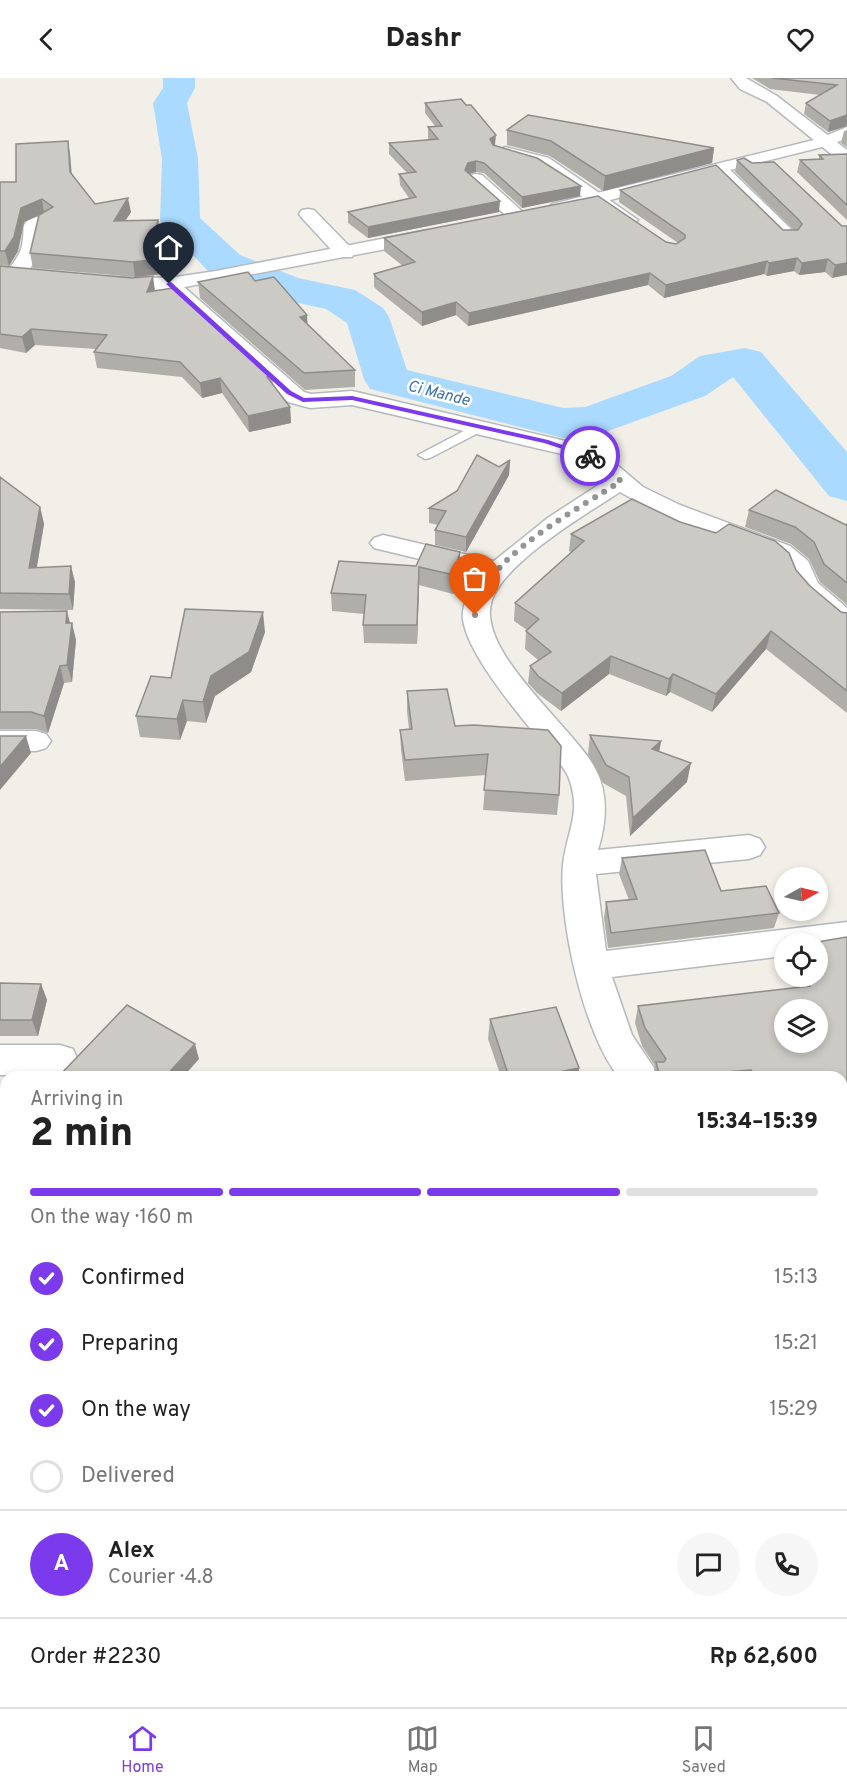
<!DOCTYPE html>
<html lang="en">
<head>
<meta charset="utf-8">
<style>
	body { margin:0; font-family:Overpass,sans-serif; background:#f6f6f6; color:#222; height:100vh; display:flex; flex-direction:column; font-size:22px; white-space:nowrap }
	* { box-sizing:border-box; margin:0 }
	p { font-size:20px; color:#767676 }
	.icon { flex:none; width:33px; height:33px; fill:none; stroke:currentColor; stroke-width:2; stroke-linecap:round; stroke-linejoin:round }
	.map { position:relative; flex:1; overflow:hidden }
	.details { position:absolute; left:0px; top:993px; width:848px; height:636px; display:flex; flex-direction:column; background:#fff; border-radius:18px 18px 0 0; box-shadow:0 3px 9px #0003 }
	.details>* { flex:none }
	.needle { width:39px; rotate:82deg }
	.controls { position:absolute; left:774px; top:789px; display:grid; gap:12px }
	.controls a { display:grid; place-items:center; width:54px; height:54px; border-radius:50%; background:#fff; box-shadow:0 3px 9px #0003; font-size:30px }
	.pin { position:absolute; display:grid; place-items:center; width:51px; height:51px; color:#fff; margin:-62px -26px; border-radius:50% 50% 50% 0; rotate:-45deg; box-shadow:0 0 6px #0007 }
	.pin .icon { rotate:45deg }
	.courier { position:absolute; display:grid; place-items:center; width:60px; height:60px; margin:-30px; border:4px solid #7c3aed; border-radius:50%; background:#fff; color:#222; box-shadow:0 2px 8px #0007 }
	.headline em { font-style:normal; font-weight:800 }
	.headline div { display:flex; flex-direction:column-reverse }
	.headline { display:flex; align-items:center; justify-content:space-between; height:102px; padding:0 30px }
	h1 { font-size:39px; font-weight:800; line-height:45px }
	.bar { display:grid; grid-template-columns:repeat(4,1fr); gap:9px 6px; align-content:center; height:72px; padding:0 30px }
	.bar i { height:8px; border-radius:4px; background:#e0e0e0 }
	.bar .current { background:#7c3aed }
	.bar p { grid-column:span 4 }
	.line { display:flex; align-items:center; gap:15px; padding:0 30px; border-top:2px solid #e0e0e0 }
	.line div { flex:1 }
	.round { display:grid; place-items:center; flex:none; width:63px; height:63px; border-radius:32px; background:#f6f6f6 }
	ol { padding:0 30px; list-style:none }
	li { display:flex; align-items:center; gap:18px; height:66px }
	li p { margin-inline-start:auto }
	li .icon { padding:6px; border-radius:50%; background:#7c3aed; color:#fff; stroke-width:4 }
	li:last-child { color:#767676 }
	li i { width:33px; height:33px; border:3px solid #e0e0e0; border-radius:50% }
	header { display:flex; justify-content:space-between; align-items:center; height:78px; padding:0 30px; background:#fff; font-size:27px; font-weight:800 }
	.dock { display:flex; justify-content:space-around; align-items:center; height:84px; border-top:2px solid #e0e0e0; background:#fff; font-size:16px; color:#767676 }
	.dock a { display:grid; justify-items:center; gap:3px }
	.dock .current { color:#7c3aed }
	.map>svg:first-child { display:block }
</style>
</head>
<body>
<header><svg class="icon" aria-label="back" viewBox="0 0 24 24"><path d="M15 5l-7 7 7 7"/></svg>Dashr<svg class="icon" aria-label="heart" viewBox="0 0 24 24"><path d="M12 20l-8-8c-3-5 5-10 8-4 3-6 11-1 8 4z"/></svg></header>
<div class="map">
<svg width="847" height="1629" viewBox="0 0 847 1629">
	<rect width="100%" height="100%" fill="#f1efe8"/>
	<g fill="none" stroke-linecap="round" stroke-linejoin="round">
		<polygon fill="#aadaff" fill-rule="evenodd" points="163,0 195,0 195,10 187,25 198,81 200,140 240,177 298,200 355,212 383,230 389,239 407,292 563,330 585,329 671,298 700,278 745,270 761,274 847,374 847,423 829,418 733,299 705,318 608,353 563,360 370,311 364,301 347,245 326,231 272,219 210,195 160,143 162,81 153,25 163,10"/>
		<g stroke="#b5b8bc" stroke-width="3">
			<polygon id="lane" points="479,345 486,349 484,352 430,380 425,381 418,377"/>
		</g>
		<g stroke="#b5b8bc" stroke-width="3">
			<g id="street">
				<polygon points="731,0 746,0 777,18 847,72 847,85 841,84 767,24 740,11"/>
				<polygon points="505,69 549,80 638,142 629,147 623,146 537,88 499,77 497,74"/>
				<polygon points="719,86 725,87 790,150 793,154 790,158 778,158 713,95 711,91 713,87"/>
				<polygon points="476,96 482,97 524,135 527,139 524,143 512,143 470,105 467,101 470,97"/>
				<polygon points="308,131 314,132 352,171 354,175 352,179 338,179 302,140 299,136 302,132"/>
				<path d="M45 137 54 142 40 150C39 167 35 198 15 203L8 201 5 197C10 189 18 180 21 171 28 148 14 144 45 137Z"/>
				<path d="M169 200 176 202 304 314 311 316 352 313 591 369 604 376 643 409 680 427 790 468 808 483 818 505 847 530V552L837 550 807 524 793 508 787 491 772 478 662 437 620 414C586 436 505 484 492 522 474 573 575 650 596 692 609 718 606 746 598 772L749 757 760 761 765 769 760 777 749 781 596 796 606 873 847 844V870L818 874V866H784V878L612 899 632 957 660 999H619C584 958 558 840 563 787 566 754 583 735 568 698 563 687 551 676 543 666 520 638 467 576 463 541 461 524 473 508 482 496L374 470 370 465 374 460 383 457 494 483 549 439 606 402 575 379 352 327 310 330 288 324 162 210 159 206Z"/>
				<polygon points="0,653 36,653 46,656 51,663 46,670 36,673 0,673"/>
				<polygon points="0,967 60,967 73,971 78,982 73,993 60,997 0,997"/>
				<polygon points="842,1107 847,1109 847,1148 842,1146"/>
				<polygon points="0,1168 6,1169 6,1205 0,1206"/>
				<rect x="0" y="1402" width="6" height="46"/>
				<polygon points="90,1623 142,1623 140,1629 88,1629"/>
			</g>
		</g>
		<g stroke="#b6babf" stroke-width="3">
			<g id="secondary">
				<polygon points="847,49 847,60 830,67 558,135 549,130 552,126 818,61"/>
				<polygon points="428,152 437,158 434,162 169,212 109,211 99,205 109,199 169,200 216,193"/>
			</g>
		</g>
		<use href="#lane" fill="#fff" fill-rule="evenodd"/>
		<use href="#street" fill="#fff" fill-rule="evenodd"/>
		<use href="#secondary" fill="#fff" fill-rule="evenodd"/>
	</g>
	<g fill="#afaea9">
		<polygon points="752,0 847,0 847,48 828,54 804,36 806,25 820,17 770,11"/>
		<polygon points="425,25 580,118 522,130 484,95 476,94 469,95 499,134 368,160 348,145 348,134 409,120 400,107 399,96 407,95 389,76 389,65 429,62 428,60 428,49 435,48 425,35"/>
		<polygon points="507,52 714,70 712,85 603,113 550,78 507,67"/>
		<polygon points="847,52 847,69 841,65 844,53"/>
		<polygon points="70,76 72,96 95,126 131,134 125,143 158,142 160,156 158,168 163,168 165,183 161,196 135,199 33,190 30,175 39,137 24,144 18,173 9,188 0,187 0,104 16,104"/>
		<polygon points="847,76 847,142 797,94 800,82 819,81 819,77"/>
		<polygon points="737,82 842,148 847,148 832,200 825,194 799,197 794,193 767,198 764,196 664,220 648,207 468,248 456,237 422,248 377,212 374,209 374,196 403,188 384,173 384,160 666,164 676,166 678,165 619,124 620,112 783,152 794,152 735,94"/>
		<polygon points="0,188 155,213 272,298 273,307 290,329 291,345 249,354 222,315 202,320 182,299 97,290 94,274 96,271 35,267 26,275 0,270"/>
		<polygon points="255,203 308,247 355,292 355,309 305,312 200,220 198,204"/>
		<polygon points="510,382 509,397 466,474 435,467 435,452 438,447 429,445 429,430"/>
		<polygon points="0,399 40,429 44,446 36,490 75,504 73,532 0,531"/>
		<polygon points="749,432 846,447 847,446 847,527 820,504 809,481 791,466 745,449"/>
		<polygon points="680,444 796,492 810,508 841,534 847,535 847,635 766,571 712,634 670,614 666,618 609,596 561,633 537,615 528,605 530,588 538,582 525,571 526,553 527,552 514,543 515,525 571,474 569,473 571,456"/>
		<polygon points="416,488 460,493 453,516 419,507 417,566 364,565 363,547 364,536 332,533 331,515"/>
		<polygon points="0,534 70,545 76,562 72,604 64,605 48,655 36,651 0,651"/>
		<polygon points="265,554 251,594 215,618 206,645 187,643 180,662 140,659 136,638"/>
		<polygon points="407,613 455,648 559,717 557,737 483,732 486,697 405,703 401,672 400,652 409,651 407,634"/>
		<polygon points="590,657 661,663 659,673 687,704 630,758 626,718 603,705 588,676"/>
		<polygon points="622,780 721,813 779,835 774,850 608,870 604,840 606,824 629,822 619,796"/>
		<polygon points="847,861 847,1034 843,1035 843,1036 842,1041 842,999 653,999 655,988 642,968 635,945 638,928 798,910 793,898 818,898"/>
		<polygon points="0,905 41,906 47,922 38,958 0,958"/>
		<polygon points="490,941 579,990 578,999 501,999 488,961"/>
		<rect x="0" y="1015" width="6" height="136"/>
		<rect x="0" y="1229" width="6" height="156"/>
		<polygon points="842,1234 847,1249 842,1259"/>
		<polygon points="847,1270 847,1402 846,1403 842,1398 842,1276"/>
	</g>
	<g fill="#8f8d8a">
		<polygon points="847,37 847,48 828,54 830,43"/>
		<polygon points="496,57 495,67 490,72 490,61"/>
		<polygon points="68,63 70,76 72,108 70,94"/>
		<polygon points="714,70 712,85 603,113 605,98"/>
		<polygon points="476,83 476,94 468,96 465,92 468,85"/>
		<polygon points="581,108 580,118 522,130 522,119"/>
		<polygon points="128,120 131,134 116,157 114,143"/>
		<polygon points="42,121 44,135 24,144 18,173 9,188 5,173 21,130"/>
		<polygon points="500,123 499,134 368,160 368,149"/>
		<polygon points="158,142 160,156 156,182 163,168 165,183 161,196 135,199 133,184 153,168"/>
		<polygon points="797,180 794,193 767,198 769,185"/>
		<polygon points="828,181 825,194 799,197 802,185"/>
		<polygon points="767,183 764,196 664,220 666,207"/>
		<polygon points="847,185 847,197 832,200 835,187"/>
		<polygon points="650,195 648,207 468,248 469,235"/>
		<polygon points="153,198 155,213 147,214"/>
		<polygon points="456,224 456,237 422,248 422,234"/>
		<polygon points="307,237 308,254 300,239"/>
		<polygon points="31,251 35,267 26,275 22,259"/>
		<polygon points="220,300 222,315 202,320 200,305"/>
		<polygon points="290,329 291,345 249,354 248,338"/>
		<polygon points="510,382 509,397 466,474 466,459"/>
		<polygon points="40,429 44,446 34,507 29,490"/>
		<polygon points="460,474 460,493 453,516 454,497"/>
		<polygon points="71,488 75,504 73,532 69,516"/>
		<polygon points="419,489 419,507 417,566 417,547"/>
		<polygon points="67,533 71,549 72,545 76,562 72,604 67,587 66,545"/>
		<polygon points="263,534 265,554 251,594 215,618 206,645 203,624 211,598"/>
		<polygon points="771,553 766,571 712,634 716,616"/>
		<polygon points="611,578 609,596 561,633 562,615"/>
		<polygon points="60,588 64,605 48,655 44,638"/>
		<polygon points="673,596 670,614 666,618 669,601"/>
		<polygon points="183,622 187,643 180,662 177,641"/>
		<polygon points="26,658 31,675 0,712 0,689"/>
		<polygon points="661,663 658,681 652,671"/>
		<polygon points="691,685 687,704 630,758 633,740"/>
		<polygon points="41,906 47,922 38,958 32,942"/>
		<polygon points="195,966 199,981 183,999 165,999"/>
		<polygon points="579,990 578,999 534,999"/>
		<polygon points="847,1019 847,1034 842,1035 842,1020"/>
		<polygon points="61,1623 69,1623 68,1629 60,1629"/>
	</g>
	<g fill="#cccac5" stroke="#8f8d8a" stroke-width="1.5" fill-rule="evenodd">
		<polygon points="772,0 847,0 847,37 830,43 806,25 837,7"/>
		<polygon points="461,21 466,27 471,27 496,57 490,61 493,67 537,80 581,108 522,119 484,85 476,83 468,85 465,92 500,123 368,149 348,134 416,119 399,96 416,94 389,65 438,61 428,49 442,48 425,25"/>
		<polygon points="528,37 714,70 605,98 551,63 507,52"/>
		<polygon points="68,63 70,94 95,126 128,120 114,143 158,142 153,168 163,168 159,181 133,184 30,175 39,137 53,129 42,121 21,130 14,159 5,173 0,173 0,104 16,104 16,66"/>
		<polygon points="847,76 847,127 800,82 823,81 819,77"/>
		<polygon points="744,80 752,85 774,84 842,148 847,148 847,185 835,187 828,181 802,185 797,180 769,185 767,183 666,207 650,195 469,235 456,224 422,234 376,199 374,196 415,184 384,160 598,118 666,164 676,166 685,160 685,157 620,112 716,87 783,152 798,152 802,146 798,141 737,82"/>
		<polygon points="0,188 132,200 153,198 147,214 173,210 272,298 267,299 290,329 248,338 220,300 200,305 180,284 94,274 107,257 31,251 22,259 0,256"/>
		<polygon points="248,194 255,203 274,199 307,237 300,239 355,292 304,295 198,204"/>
		<polygon points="477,377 499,389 510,382 466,459 435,452 446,433 429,430 457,413"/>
		<polygon points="0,399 40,429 29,490 71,488 69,516 0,515"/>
		<polygon points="776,412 846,447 847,446 847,505 824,486 814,464 795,449 749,432"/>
		<polygon points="632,421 680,444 716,455 729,446 775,463 789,475 796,492 810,508 841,534 847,535 847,613 771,553 716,616 673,596 669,601 611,578 562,615 538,598 530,588 551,574 526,553 539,541 515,525 584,463 571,456"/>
		<polygon points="426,466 460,474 454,497 419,489 417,547 363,547 366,517 331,515 339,483 416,488"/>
		<polygon points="185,531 263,534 249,574 211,598 203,624 183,622 177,641 136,638 151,598 171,600"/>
		<polygon points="67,533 66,545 72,545 67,587 60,588 44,638 31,634 0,634 0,534"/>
		<polygon points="447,611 455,648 474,647 548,652 561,668 559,717 484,712 488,676 405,682 400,652 412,651 407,613"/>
		<polygon points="590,657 661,663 652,671 691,685 633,740 629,699 606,687"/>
		<polygon points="0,658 26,658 0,689"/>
		<polygon points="705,772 721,813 766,808 779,835 611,855 606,824 637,821 622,780"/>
		<path d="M846 859 847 861V1019L842 1020V999H756L751 992 660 999 656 984H664L666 981 645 950 638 928 810 908 806 898H818V866H806ZM784 932H818V964H784Z"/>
		<polygon points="0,905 41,906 32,942 0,942"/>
		<polygon points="127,927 195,966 165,999 58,999"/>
		<polygon points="556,929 579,990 534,999 509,999 490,941"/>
		<rect x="0" y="1015" width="6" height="122"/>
		<rect x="0" y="1229" width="6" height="144"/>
		<polygon points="842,1234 847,1249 842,1249"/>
		<polygon points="847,1270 847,1378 842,1372 842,1276"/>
		<polygon points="2,1523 6,1523 6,1623 61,1623 60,1629 0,1629 0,1535"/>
		<polygon points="842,1530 846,1541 842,1542"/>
		<polygon points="261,1623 591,1623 592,1629 261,1629"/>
	</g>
	<polygon fill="#7c3aed" points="171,204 291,313 304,320 352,318 548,362 594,378 590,380 544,365 352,322 303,324 287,316 166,206"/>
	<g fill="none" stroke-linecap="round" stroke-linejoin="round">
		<path stroke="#929495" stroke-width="6" stroke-dasharray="0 10.8" d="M475 537C477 530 479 522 482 515 501 472 581 429 621 403L590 378"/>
	</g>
	<g text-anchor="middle" stroke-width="5" stroke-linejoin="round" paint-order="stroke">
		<g font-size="16" font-style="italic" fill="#4174aa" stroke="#fff">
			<text transform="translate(439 314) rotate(14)" y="6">Ci Mande</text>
		</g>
	</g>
</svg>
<div class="controls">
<a><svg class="needle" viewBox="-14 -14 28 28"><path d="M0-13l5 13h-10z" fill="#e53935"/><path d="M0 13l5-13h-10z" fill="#767676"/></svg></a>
<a><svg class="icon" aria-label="locate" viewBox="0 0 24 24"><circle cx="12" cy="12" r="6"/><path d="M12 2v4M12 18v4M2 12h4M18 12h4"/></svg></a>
<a><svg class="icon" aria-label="layers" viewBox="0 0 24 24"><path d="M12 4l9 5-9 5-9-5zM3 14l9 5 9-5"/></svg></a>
</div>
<div class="pin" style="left:475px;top:537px;background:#ea580c"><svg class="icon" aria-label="bag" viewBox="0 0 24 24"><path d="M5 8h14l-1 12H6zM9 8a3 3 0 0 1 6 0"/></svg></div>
<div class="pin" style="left:169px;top:206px;background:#1f2937"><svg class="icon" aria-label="home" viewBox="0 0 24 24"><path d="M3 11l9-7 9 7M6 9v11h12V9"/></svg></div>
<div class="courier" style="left:590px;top:378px"><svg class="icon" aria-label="bike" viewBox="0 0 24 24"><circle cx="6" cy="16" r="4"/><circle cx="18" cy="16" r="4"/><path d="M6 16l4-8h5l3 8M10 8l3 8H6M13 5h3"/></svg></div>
<section class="details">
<div class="headline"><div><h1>2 min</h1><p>Arriving in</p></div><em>15:34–15:39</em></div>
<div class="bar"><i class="current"></i><i class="current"></i><i class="current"></i><i></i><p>On the way · 160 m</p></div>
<ol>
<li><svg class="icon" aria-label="check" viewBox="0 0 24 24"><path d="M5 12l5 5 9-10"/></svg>Confirmed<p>15:13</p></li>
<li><svg class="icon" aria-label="check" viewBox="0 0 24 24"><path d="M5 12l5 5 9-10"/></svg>Preparing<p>15:21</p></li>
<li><svg class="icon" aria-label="check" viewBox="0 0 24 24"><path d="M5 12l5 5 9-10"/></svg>On the way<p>15:29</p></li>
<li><i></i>Delivered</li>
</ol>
<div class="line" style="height:108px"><b class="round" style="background:#7c3aed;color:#fff">A</b><div><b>Alex</b><p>Courier · 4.8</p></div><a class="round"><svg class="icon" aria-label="chat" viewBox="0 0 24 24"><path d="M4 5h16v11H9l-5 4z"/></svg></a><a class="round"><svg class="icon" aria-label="phone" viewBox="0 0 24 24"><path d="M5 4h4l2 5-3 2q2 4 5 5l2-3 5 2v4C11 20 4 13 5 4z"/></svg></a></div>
<div class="line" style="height:78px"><div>Order #2230</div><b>Rp 62,600</b></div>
</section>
</div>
<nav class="dock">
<a class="current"><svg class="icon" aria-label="home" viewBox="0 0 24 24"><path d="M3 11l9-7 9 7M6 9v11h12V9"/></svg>Home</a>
<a><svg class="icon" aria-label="map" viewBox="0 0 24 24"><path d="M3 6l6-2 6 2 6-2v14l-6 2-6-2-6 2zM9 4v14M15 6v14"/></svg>Map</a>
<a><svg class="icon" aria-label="saved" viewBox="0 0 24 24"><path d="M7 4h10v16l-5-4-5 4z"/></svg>Saved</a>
</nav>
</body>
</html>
